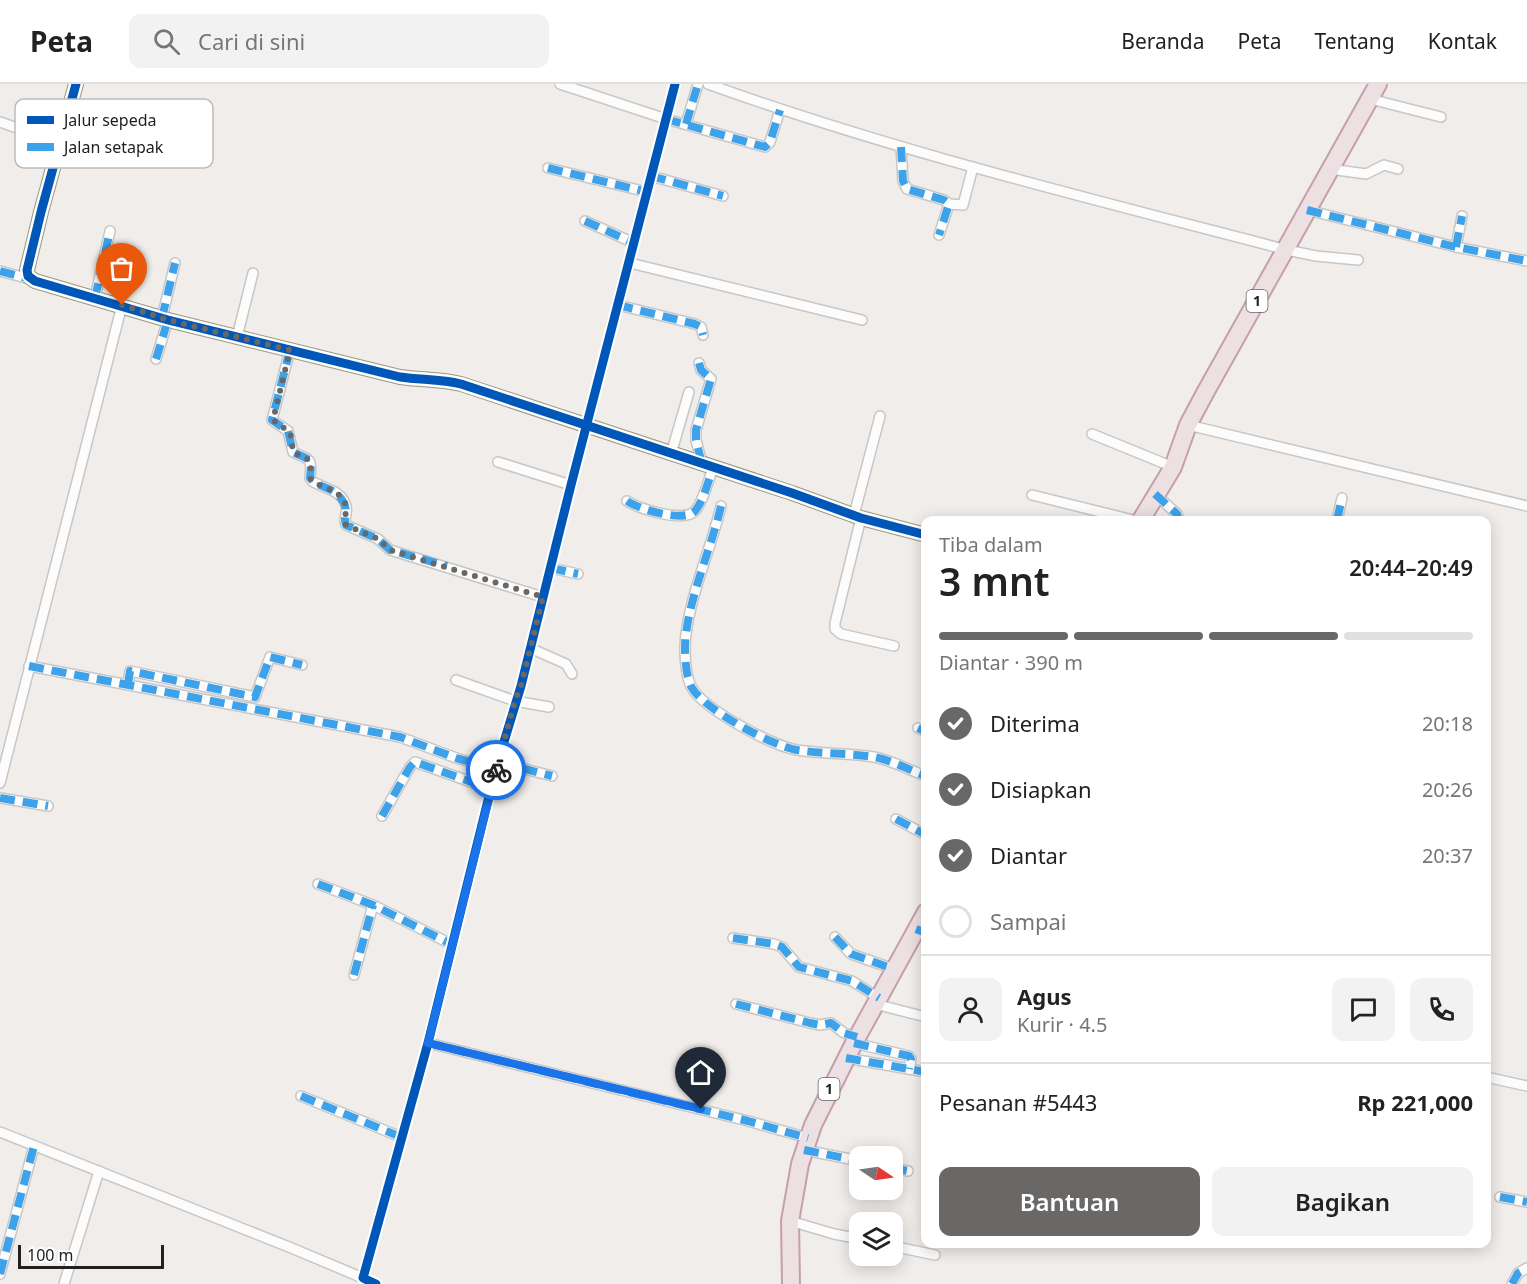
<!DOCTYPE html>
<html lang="id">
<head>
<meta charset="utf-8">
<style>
	body { margin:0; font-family:"Noto Sans",sans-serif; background:#f2f2f2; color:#222; height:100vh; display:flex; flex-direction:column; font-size:22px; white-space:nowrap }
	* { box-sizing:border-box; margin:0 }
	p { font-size:20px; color:#767676 }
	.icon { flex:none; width:33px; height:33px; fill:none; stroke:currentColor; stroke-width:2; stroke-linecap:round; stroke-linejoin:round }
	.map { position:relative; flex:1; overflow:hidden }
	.side { position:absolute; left:921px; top:432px; width:570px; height:732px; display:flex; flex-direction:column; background:#fff; border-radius:12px; box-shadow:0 3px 15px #0003 }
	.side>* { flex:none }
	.needle { width:39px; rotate:103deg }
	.fabs { position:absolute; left:849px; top:1062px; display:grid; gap:12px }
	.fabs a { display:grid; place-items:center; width:54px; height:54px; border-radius:12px; background:#fff; box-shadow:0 3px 15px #0003; font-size:30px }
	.scale { position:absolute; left:18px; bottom:15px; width:146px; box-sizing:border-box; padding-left:6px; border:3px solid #212121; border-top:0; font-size:16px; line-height:21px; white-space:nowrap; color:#212121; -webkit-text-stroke:4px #fff; paint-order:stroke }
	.pin { position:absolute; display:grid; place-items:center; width:51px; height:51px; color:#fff; margin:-62px -26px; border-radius:50% 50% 50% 0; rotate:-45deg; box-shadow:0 0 6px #0007 }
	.pin .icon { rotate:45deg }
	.courier { position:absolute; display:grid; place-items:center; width:60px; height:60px; margin:-30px; border:4px solid #1a73e8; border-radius:50%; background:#fff; color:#222; box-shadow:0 2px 8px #0007 }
	.overview em { font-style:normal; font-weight:600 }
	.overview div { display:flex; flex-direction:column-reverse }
	.overview { display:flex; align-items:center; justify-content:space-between; height:102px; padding:0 18px }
	h1 { font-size:39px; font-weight:600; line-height:45px }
	.bar { display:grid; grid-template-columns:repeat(4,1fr); gap:9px 6px; align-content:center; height:72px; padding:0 18px }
	.bar i { height:8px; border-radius:4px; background:#e0e0e0 }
	.bar .current { background:#696867 }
	.bar p { grid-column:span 4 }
	.line { display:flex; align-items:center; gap:15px; padding:0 18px; border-top:2px solid #e0e0e0 }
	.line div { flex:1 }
	.round { display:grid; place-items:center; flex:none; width:63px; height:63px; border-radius:12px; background:#f2f2f2 }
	ol { padding:0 18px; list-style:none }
	li { display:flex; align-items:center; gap:18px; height:66px }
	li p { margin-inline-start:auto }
	li .icon { padding:6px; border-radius:50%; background:#696867; color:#fff; stroke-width:4 }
	li:last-child { color:#767676 }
	li i { width:33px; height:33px; border:3px solid #e0e0e0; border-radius:50% }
	.button { display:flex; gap:12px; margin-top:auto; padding:12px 18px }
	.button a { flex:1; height:69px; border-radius:12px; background:#696867; color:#fff; font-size:24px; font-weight:600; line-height:69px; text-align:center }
	.button a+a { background:#f2f2f2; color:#222 }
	header { display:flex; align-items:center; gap:36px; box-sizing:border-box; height:84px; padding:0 30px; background:#fff; border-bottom:2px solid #e0e0e0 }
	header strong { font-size:28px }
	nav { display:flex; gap:33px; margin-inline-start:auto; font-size:21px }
	.search { width:420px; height:54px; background:#f2f2f2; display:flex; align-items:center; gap:15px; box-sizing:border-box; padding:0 21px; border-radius:12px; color:#767676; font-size:22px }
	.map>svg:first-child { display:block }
</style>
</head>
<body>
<header>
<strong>Peta</strong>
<div class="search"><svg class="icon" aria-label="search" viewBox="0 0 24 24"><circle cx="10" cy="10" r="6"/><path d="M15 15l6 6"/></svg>Cari di sini</div>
<nav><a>Beranda</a><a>Peta</a><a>Tentang</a><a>Kontak</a></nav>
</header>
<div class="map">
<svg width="1527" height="1200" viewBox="0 0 1527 1200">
	<rect width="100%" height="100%" fill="#f0edea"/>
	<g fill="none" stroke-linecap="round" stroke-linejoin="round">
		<g stroke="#c8c7c6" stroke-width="12">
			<g id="street">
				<polyline points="560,0 666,35 765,63 770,58 780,26"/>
				<path d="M708 0C897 68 1093 115 1287 166L1316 172 1358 176"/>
				<polyline points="1370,15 1441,33"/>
				<polyline points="0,38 60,59"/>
				<polyline points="686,40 698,0"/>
				<polyline points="901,63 903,97 907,105 944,116 949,120 939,151"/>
				<polyline points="548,84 647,108"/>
				<polyline points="1330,85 1366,90 1384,81 1398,85"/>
				<polyline points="651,92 723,112"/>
				<polyline points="949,120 963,121 973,83"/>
				<polyline points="1307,126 1456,163 1527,177"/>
				<polyline points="585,137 634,159"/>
				<polyline points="1456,163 1462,132"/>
				<polyline points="630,179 862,236"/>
				<polyline points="0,187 30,195"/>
				<polyline points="95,214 110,147"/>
				<polyline points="618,221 695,240 701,243 703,251"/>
				<polyline points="162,234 175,179"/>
				<polyline points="237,253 253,189"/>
				<path d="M290 266 272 336 288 347 293 368C311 377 312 373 310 394L312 397C324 405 341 405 346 422 348 430 343 434 346 441L378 455 390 466 543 513"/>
				<polyline points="156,275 168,236"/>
				<polyline points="699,279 701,286 711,295 696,346 696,356 702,380"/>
				<polyline points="1188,341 1527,422"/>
				<polyline points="1092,350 1173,383"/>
				<polyline points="671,370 689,308"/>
				<polyline points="498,378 571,401"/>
				<polyline points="1155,410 1177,430 1179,436"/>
				<polyline points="1032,411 1133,436"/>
				<path d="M627 417C638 425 684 439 695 427 704 416 708 397 713 384"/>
				<path d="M721 422C711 466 686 520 685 563 685 575 686 594 692 604 704 625 772 662 797 666 822 670 849 669 874 673 891 676 909 686 926 692"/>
				<polyline points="854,431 880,332"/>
				<polyline points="861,434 835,539 835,545 841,550 894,562"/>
				<polyline points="1337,436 1342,414"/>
				<polyline points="551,484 578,490"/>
				<polyline points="530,564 566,580 572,590"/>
				<polyline points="29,582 400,653 459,675 496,684 509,681 552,692"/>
				<polyline points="456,596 515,617 549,623"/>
				<polyline points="128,600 130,587 255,613 270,573 302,581"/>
				<polyline points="918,644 926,648"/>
				<polyline points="0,699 122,221"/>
				<polyline points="0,714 48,722"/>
				<polyline points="382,732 410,683 415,678 491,705"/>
				<polyline points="896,735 926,751"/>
				<polyline points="318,800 373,821 453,861"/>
				<polyline points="835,853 851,870 894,885"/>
				<polyline points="733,854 774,860 782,863 799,883 852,897 879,914"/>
				<polyline points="354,891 373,821"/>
				<polyline points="736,920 810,939 820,941 831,939 844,949 857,953"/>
				<polyline points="875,920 926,933"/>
				<polyline points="428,959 748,1037 808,1054"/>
				<polyline points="854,959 909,972 911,975 909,985"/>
				<polyline points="846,974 926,988"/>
				<polyline points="1486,993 1527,1002"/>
				<polyline points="301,1012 401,1053"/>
				<polyline points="0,1048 289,1163 363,1194"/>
				<polyline points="804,1066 860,1077"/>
				<polyline points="892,1084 908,1087"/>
				<polyline points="1500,1113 1527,1118"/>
				<polyline points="790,1137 834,1150 860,1155"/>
				<polyline points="892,1162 935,1171"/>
				<polyline points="0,1190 34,1062"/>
				<polyline points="64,1200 99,1087"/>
				<polyline points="376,1200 363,1194 428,959 496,684 521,602 571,401 675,0"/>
				<polyline points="1512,1200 1518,1189 1527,1184"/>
			</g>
		</g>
		<g stroke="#9a9a80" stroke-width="16">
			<path id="secondary" d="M76 0 41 128 27 186 28 192 35 197 168 236 400 293C421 296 441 295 461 300L792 409 861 434 926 451"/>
		</g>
		<g stroke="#c69fac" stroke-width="20">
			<g id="highway">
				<polyline points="1141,436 1173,383 1188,341 1205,309 1378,0"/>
				<polyline points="791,1200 790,1137 800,1080 813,1041 854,959 926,828"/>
			</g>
		</g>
		<use href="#street" stroke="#fdfcfc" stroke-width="9"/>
		<use href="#secondary" stroke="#f4f5ec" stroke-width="14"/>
		<use href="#highway" stroke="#ece0e2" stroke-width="16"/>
		<g stroke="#3ea2ea" stroke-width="8" stroke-dasharray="15 8" stroke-linecap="butt">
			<polyline points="666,35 765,63 770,58 780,26"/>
			<polyline points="686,40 698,0"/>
			<polyline points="901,63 903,97 907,105 944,116 949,120 939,151"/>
			<polyline points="548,84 647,108"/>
			<polyline points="651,92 723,112"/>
			<polyline points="1307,126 1456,163 1527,177"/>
			<polyline points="585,137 634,159"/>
			<polyline points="1456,163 1462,132"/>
			<polyline points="0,187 30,195"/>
			<polyline points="95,214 110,147"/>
			<polyline points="618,221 695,240 701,243 703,251"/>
			<polyline points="162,234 175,179"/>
			<path d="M290 266 272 336 288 347 293 368C311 377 312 373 310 394 321 406 334 401 344 419 348 427 343 433 346 441L378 455 390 466 447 482"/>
			<polyline points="156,275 168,236"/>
			<polyline points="699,279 701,286 711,295 696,346 696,356 702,380"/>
			<polyline points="1155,410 1177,430 1179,436"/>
			<path d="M627 417C638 425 684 439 695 427 704 416 708 397 713 384"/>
			<path d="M721 422C711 466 686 520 685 563 685 575 686 594 692 604 704 625 772 662 797 666 822 670 849 669 874 673 891 676 909 686 926 692"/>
			<polyline points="1337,436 1342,414"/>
			<polyline points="551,484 578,490"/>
			<polyline points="29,582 400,653 459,675 496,684 509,681 552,692"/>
			<polyline points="128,600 130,587 255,613 270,573 302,581"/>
			<polyline points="918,644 926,648"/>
			<polyline points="0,714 48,722"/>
			<polyline points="382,732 410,683 415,678 491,705"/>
			<polyline points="896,735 926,751"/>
			<polyline points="318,800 373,821 453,861"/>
			<polyline points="916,845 926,849"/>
			<polyline points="835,853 851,870 894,885"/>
			<polyline points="733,854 774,860 782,863 799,883 852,897 879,914"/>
			<polyline points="354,891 373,821"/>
			<polyline points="736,920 810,939 820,941 831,939 844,949 857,953"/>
			<polyline points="428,959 748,1037 808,1054"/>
			<polyline points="854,959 909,972 911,975 909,985"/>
			<polyline points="846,974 926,988"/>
			<polyline points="301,1012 401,1053"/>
			<polyline points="804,1066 860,1077"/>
			<polyline points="892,1084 908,1087"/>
			<polyline points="1500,1113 1527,1118"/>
			<polyline points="0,1190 34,1062"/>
			<polyline points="1512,1200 1518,1189 1527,1184"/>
		</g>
		<g stroke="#fff" stroke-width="13">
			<g id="cycleway">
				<path d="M76 0 41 128 27 186 28 192 35 197 168 236 400 293C421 296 441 295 461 300L792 409 861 434 926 451"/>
				<polyline points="376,1200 363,1194 428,959 496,684 521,602 571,401 675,0"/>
			</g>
		</g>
		<use href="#cycleway" stroke="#0057b8" stroke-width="9"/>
	</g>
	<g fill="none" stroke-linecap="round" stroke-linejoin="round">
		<path stroke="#696867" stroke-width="6" stroke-dasharray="0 10.8" d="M122 221 168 236 290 266 273 336 288 347 291 352 293 368C311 377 312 373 310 394L312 397C324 405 341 405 346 422 347 430 343 434 346 441L378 455 390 466 543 513 521 602 515 617 496 686"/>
		<polyline stroke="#1a73e8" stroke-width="8" points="496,686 428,959 701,1025"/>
	</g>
	<g text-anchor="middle" stroke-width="4.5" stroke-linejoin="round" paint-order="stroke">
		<g fill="#fff" stroke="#646464" stroke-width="1.5">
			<rect x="1246.5" y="206" width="21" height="22" rx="4.5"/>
			<rect x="818.5" y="994" width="21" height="22" rx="4.5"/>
		</g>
		<g font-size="14" font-weight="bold" fill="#212121">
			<text x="1257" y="222">1</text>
			<text x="829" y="1010">1</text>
		</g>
	</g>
	<rect x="15" y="15" width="198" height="69" rx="9" fill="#fff" stroke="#bcbcbc" stroke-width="1.5"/>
	<rect x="27" y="32" width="27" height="8" fill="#0057b8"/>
	<rect x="27" y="59" width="27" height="8" fill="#3ea2ea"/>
	<g font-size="16" fill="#212121">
		<text x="64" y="42">Jalur sepeda</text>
		<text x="64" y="69">Jalan setapak</text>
	</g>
</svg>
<div class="fabs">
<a><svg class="needle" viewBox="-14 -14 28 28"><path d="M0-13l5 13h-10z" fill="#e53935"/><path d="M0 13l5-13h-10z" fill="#767676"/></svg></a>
<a><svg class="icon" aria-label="layers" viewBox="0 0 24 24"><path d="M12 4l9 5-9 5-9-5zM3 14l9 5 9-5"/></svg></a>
</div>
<div class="scale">100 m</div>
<div class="pin" style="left:122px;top:221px;background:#ea580c"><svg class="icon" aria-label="bag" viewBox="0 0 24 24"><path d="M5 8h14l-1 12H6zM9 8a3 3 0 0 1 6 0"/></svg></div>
<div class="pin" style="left:701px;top:1025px;background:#1f2937"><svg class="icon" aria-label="home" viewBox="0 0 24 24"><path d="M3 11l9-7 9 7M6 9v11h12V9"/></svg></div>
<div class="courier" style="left:496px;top:686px"><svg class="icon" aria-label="bike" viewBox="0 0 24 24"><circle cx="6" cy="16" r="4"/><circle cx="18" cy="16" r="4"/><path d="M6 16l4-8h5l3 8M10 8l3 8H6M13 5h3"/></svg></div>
<section class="side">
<div class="overview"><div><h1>3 mnt</h1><p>Tiba dalam</p></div><em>20:44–20:49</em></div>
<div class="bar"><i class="current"></i><i class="current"></i><i class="current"></i><i></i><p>Diantar · 390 m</p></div>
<ol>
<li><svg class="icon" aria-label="check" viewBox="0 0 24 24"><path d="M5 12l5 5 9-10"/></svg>Diterima<p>20:18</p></li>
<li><svg class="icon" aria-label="check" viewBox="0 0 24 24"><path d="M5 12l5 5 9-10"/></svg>Disiapkan<p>20:26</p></li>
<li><svg class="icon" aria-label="check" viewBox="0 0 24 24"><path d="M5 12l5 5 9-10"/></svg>Diantar<p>20:37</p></li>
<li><i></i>Sampai</li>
</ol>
<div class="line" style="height:108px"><a class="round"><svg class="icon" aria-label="person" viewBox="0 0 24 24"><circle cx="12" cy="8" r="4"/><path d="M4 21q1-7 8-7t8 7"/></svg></a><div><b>Agus</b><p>Kurir · 4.5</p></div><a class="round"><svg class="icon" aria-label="chat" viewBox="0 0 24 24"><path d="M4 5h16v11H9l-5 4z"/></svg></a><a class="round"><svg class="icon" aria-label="phone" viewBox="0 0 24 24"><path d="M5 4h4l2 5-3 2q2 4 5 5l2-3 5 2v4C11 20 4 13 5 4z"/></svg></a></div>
<div class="line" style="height:78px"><div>Pesanan #5443</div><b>Rp 221,000</b></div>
<div class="button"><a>Bantuan</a><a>Bagikan</a></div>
</section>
</div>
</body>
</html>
